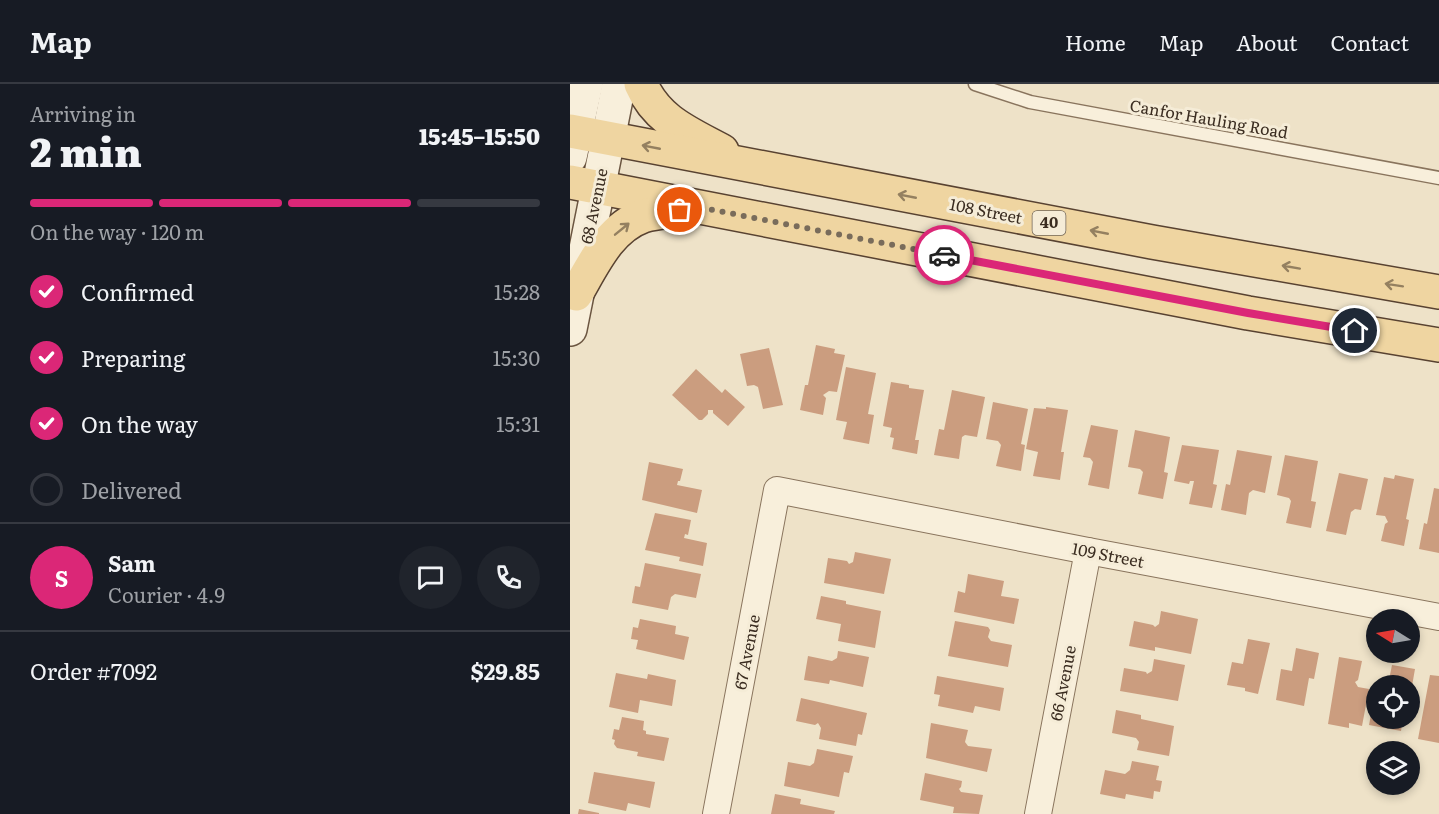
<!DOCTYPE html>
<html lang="en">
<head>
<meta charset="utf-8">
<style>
	body { margin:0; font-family:Literata,serif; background:#20242c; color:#f1f3f6; height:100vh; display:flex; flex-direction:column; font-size:22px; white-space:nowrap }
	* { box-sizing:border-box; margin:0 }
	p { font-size:20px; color:#9ea1a6 }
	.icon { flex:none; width:33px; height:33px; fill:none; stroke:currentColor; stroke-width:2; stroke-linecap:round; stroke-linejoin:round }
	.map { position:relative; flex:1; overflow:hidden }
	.drawer { display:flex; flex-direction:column; background:#171b24; width:570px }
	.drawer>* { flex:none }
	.needle { width:39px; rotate:281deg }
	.controls { position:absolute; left:796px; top:525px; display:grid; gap:12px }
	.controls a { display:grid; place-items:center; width:54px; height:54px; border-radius:50%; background:#171b24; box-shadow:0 3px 9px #0003; font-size:30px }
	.pin { position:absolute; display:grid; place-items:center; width:51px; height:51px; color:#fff; margin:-26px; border:3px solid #fff; border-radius:50%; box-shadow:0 2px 6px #0007 }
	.courier { position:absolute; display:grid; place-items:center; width:60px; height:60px; margin:-30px; border:4px solid #db2777; border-radius:50%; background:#fff; color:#222; box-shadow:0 2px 8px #0007 }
	.head em { font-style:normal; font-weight:800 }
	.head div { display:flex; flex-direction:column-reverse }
	.head { display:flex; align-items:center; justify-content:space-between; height:102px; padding:0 30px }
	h1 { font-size:39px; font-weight:800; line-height:45px }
	.bar { display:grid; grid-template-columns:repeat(4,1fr); gap:9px 6px; align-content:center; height:72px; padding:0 30px }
	.bar i { height:8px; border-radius:4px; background:#363941 }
	.bar .active { background:#db2777 }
	.bar p { grid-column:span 4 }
	.line { display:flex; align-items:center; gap:15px; padding:0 30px; border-top:2px solid #363941 }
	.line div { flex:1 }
	.round { display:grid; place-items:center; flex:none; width:63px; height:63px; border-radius:32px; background:#20242c }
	ol { padding:0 30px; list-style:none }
	li { display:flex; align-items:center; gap:18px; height:66px }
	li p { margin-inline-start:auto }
	li .icon { padding:6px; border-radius:50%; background:#db2777; color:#fff; stroke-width:4 }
	li:last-child { color:#9ea1a6 }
	li i { width:33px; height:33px; border:3px solid #363941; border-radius:50% }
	header { display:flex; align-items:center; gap:36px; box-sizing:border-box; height:84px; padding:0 30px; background:#171b24; border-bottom:2px solid #363941 }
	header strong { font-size:28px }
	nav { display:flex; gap:33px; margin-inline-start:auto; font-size:21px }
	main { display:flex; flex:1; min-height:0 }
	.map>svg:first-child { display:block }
</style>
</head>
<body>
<header>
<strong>Map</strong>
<nav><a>Home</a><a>Map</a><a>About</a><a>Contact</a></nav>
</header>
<main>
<section class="drawer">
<div class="head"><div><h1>2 min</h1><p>Arriving in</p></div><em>15:45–15:50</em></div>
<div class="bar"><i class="active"></i><i class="active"></i><i class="active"></i><i></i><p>On the way · 120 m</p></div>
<ol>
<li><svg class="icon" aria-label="check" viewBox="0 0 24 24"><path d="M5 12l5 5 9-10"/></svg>Confirmed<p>15:28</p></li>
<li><svg class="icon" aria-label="check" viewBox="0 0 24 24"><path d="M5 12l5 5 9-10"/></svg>Preparing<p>15:30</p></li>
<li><svg class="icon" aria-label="check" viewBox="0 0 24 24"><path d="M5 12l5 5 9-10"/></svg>On the way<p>15:31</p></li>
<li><i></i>Delivered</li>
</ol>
<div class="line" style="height:108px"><b class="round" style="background:#db2777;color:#fff">S</b><div><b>Sam</b><p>Courier · 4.9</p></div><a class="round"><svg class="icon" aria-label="chat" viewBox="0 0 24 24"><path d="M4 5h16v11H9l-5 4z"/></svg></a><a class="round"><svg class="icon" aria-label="phone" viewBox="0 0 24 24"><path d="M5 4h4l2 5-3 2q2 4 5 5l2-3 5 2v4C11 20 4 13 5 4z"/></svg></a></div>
<div class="line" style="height:78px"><div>Order #7092</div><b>$29.85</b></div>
</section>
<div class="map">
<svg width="869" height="730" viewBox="0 0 869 730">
	<rect width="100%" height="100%" fill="#eee2c8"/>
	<g fill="#cb9d7f">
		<polygon points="246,261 265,265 264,269 275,271 267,308 259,307 253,311 256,314 253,331 230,326 235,301 238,301"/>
		<polygon points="199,264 213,321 193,325 188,303 184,301 177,302 170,270"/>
		<polygon points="276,283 306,289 298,330 304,331 299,360 273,355 277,338 266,336"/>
		<polygon points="126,285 152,309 155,305 175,323 158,342 143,329 143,326 138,326 138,330 132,336 129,336 102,311"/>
		<polygon points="321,298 339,301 339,304 354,306 345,356 349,356 347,370 322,365 324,354 320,353 322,344 313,342"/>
		<polygon points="382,306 415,313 407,353 395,351 392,353 389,375 364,371 369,345 374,346"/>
		<polygon points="423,318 458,325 451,360 455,361 451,387 426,382 431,361 428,357 416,355"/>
		<polygon points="476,323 498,326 491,368 494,368 490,396 463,392 468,368 456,365 464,324 476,325"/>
		<polygon points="521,341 548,346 539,405 518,401 523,378 520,374 513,373"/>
		<polygon points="565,346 600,353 594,388 598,389 593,415 568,410 573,388 570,385 558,383"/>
		<polygon points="612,361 649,366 643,400 647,401 642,424 619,420 624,397 620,397 619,400 604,397"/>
		<polygon points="667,366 702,372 695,409 683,406 679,409 676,431 651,426 656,400 660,401"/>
		<polygon points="715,371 748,377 741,417 746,418 741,444 716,439 721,417 719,414 707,411"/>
		<polygon points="79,378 113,385 110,397 108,397 107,401 132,406 127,429 72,416"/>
		<polygon points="769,389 798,395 791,426 785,425 781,428 776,451 756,447"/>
		<polygon points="825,391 844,395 836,435 839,436 834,462 811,457 815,440 818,438 815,432 806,431 814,393 824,395"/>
		<polygon points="864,404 869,405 869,469 849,465 854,439 857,440"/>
		<polygon points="85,429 121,436 118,451 115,450 114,454 137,459 133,482 109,477 110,473 75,466"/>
		<polygon points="285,468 321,475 314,510 254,499 258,474 277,477 279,480 283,478"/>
		<polygon points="75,479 131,490 126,514 105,510 101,513 98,526 62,519 65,502 70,503"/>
		<polygon points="398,490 434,497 431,512 449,515 444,540 384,528 388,507 395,509"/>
		<polygon points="251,512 276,517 276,520 311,527 305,564 268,557 271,540 246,535"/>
		<polygon points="591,527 628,535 621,570 585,563 585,567 559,562 564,537 583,541 585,543 589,540"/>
		<polygon points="70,535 106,542 105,550 119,553 114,576 66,565 68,556 61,555 63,543 68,544"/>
		<polygon points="385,537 418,543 420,546 418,553 421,557 442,561 438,583 378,572"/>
		<polygon points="678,555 700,559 688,610 675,607 675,604 657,601 662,578 673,580"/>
		<polygon points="726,564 749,569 744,595 739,594 734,622 706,616 711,585 722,587"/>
		<polygon points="268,567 299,573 293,603 260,596 259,600 234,596 238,572 262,577 267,574"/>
		<polygon points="769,573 792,577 788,596 785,598 788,603 799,605 792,642 779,639 779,644 758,640"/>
		<polygon points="584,575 615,581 608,617 550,607 554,584 576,588 577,590 582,587"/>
		<polygon points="822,581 845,585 842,602 806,602 807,598 818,601"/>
		<polygon points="46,589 77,595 78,590 106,596 102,622 70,616 68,629 39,623"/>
		<polygon points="860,591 869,592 869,659 848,655"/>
		<polygon points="367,592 434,604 430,627 405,622 403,629 368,622 370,611 364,610"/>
		<polygon points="806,605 807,634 833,634 831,647 799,641"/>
		<polygon points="231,614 297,629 292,651 288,650 286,662 249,655 251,644 248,639 245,641 226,637"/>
		<polygon points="546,626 571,631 571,635 604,642 599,672 567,666 569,658 566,654 542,649"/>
		<polygon points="52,633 74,637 73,646 76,647 76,650 99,654 94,677 67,672 68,668 47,664 44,660 45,656 42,655 44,645 49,646"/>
		<polygon points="361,639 398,646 395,658 398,662 422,665 417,688 356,674"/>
		<polygon points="247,665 283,672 279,689 274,688 269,713 214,702 218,678 240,682 244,679"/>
		<polygon points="562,677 589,682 586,696 592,697 590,708 584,707 583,715 556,710 555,715 530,710 535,686 555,690 560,686"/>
		<polygon points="24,688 85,698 80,724 58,719 56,727 18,719"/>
		<polygon points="355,689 392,697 391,703 389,705 391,708 413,711 409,730 383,729 384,723 350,716"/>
		<polygon points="205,710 231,715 230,720 265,727 264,730 201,730"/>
		<polygon points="9,725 29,729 29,730 8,730"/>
	</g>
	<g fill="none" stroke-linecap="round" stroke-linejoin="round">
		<g stroke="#89745d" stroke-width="15">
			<polyline id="lane" points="405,0 460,18 869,94"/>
		</g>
		<g stroke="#89745d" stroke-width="28">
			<g id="street">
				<polyline points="146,730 207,406 518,467 869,533"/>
				<polyline points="468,730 518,467"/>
			</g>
		</g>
		<g stroke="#6b5540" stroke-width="36">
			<g id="secondary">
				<polyline points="0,73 16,0"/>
				<polyline points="0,245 49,0"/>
			</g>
		</g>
		<g stroke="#584231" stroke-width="36">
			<g id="primary">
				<path d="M71 0C87 37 119 49 152 67"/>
				<polyline points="0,47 582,158 869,208"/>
				<polyline points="0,98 678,229 869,261"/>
				<path d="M6 210C23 181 39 144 73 132 85 128 99 128 111 126"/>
			</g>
		</g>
		<use href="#lane" stroke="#f8efdb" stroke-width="12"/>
		<use href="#street" stroke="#f8efdb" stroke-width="26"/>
		<use href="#secondary" stroke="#f8efdb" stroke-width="33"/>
		<use href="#primary" stroke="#efd5a1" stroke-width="33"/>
	</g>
	<defs><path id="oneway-shaft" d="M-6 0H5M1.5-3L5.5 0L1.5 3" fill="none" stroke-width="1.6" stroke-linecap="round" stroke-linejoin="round" transform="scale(1.5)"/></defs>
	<g stroke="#948060">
		<use href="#oneway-shaft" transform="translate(81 63) rotate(-169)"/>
		<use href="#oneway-shaft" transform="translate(337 112) rotate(-169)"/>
		<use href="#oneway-shaft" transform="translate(52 145) rotate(-39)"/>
		<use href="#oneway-shaft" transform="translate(529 148) rotate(-169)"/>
		<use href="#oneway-shaft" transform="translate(721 183) rotate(-170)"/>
		<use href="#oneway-shaft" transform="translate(824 201) rotate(-171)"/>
	</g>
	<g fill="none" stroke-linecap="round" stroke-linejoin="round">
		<polyline stroke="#796c5b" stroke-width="6" stroke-dasharray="0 10.8" points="110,126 128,123 374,171"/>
		<polyline stroke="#db2777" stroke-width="8" points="374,171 678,229 785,247"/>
	</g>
	<g text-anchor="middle" stroke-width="6" stroke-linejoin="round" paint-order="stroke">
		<rect fill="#f5ecd7" stroke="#726657" stroke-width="1.5" x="462.5" y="127" width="33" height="24" rx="4.5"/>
		<g font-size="15" font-weight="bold" fill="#3a2c20">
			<text x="479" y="144">40</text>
		</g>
		<g font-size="16" fill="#3a2c20" stroke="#f5ecd7">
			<text transform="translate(639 35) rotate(10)" y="6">Canfor Hauling Road</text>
			<text transform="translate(24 122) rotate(-78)" y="6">68 Avenue</text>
			<text transform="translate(416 127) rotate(11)" y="6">108 Street</text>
			<text transform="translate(538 471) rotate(11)" y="6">109 Street</text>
			<text transform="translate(177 568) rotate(-79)" y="6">67 Avenue</text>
			<text transform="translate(493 599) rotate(-79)" y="6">66 Avenue</text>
		</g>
	</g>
</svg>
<div class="controls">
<a><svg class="needle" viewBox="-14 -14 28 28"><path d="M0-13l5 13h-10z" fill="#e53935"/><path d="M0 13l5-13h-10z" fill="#9ea1a6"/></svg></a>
<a><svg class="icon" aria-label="locate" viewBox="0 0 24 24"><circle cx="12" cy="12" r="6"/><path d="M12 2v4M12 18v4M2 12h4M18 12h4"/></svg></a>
<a><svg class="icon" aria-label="layers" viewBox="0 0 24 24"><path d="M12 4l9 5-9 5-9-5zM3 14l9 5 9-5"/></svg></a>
</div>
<div class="pin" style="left:110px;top:126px;background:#ea580c"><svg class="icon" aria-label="bag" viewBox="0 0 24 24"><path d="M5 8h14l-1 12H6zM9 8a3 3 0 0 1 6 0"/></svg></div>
<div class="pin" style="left:785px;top:247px;background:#1f2937"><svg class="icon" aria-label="home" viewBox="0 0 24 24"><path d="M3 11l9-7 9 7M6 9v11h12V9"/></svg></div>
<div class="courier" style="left:374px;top:171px"><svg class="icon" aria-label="car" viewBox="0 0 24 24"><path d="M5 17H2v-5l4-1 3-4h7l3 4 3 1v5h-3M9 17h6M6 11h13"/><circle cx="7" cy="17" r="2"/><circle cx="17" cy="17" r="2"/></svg></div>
</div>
</main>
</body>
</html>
